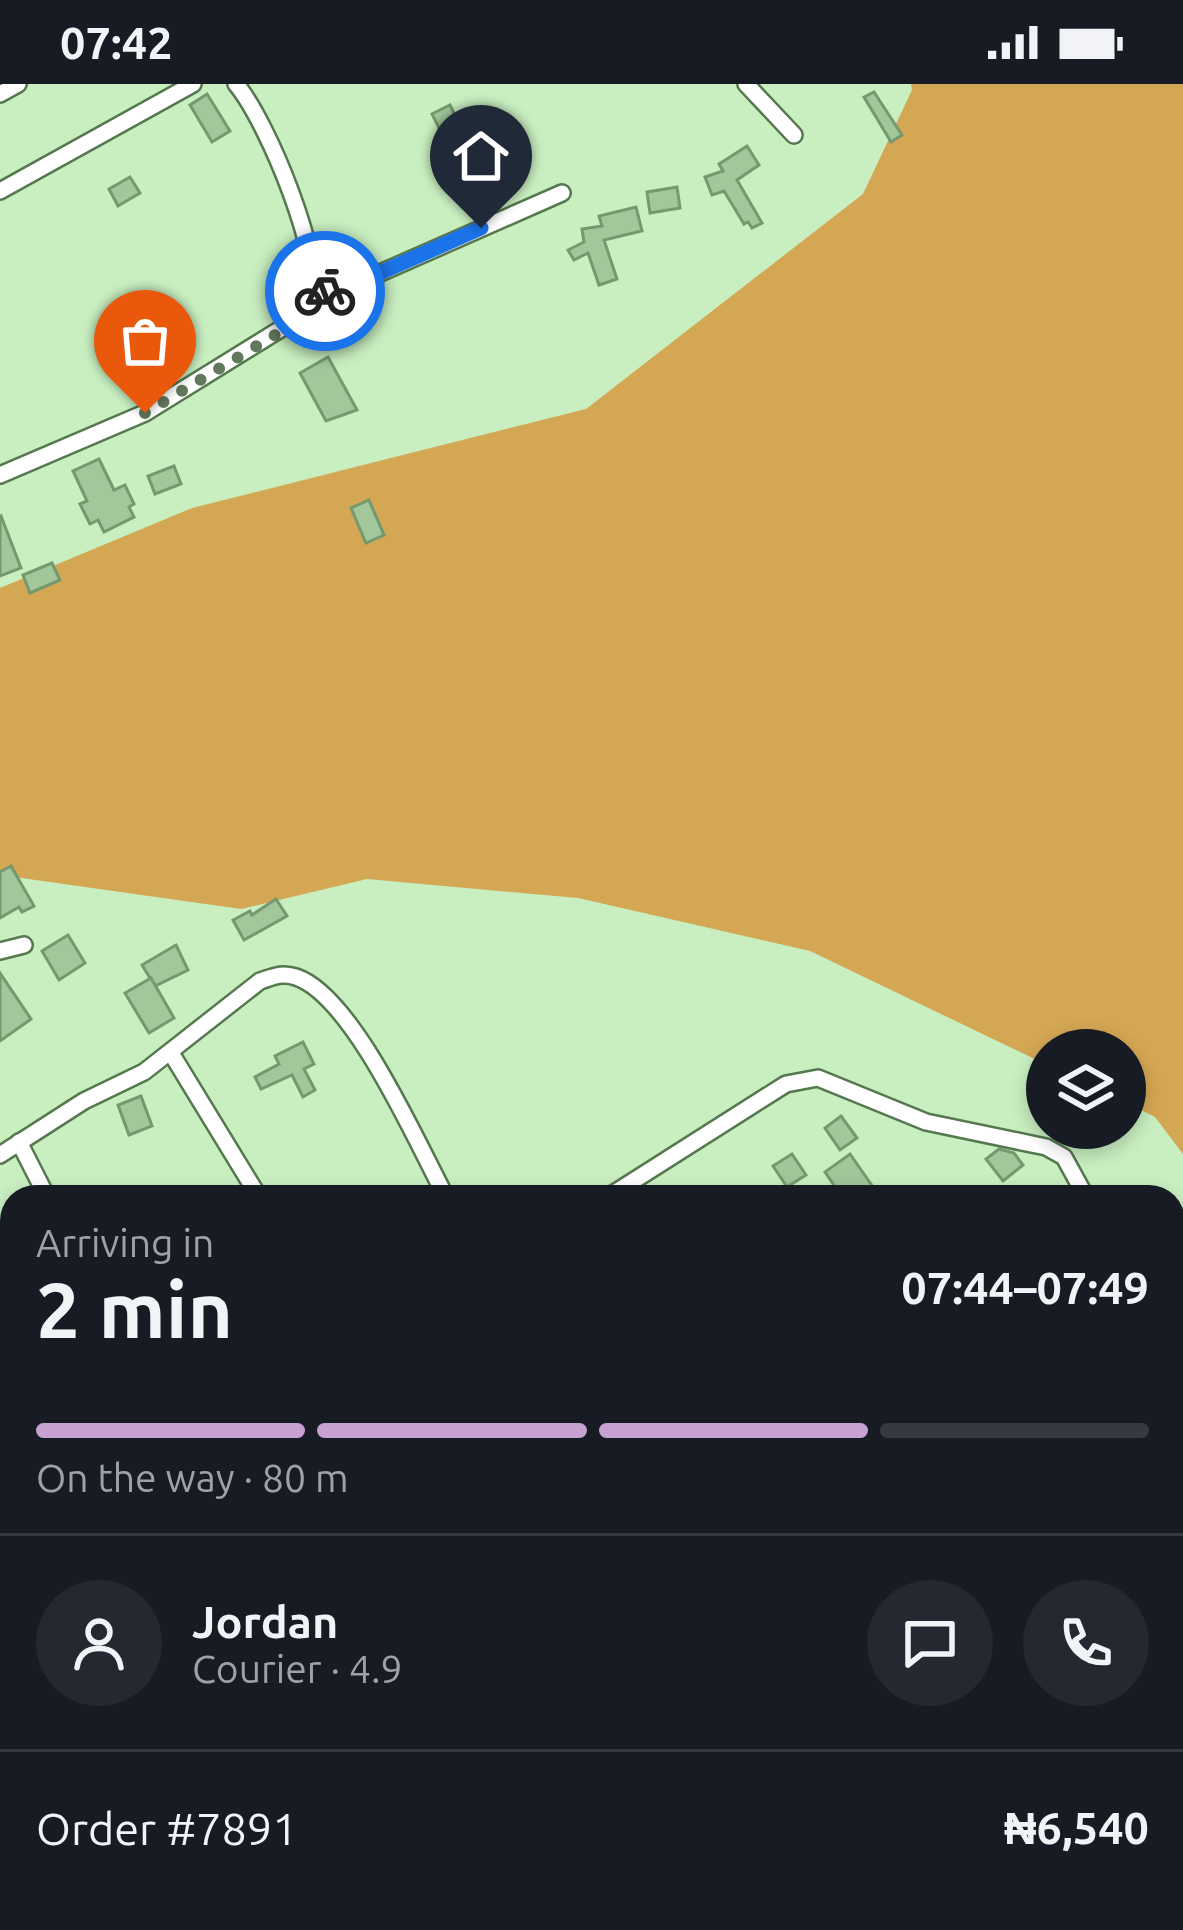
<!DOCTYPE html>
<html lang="en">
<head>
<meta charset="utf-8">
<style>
	body { margin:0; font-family:Ubuntu,sans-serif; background:#242831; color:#f1f3f6; height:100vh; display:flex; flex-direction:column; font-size:45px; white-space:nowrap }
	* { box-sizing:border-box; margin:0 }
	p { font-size:39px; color:#9ea1a6 }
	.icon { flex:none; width:66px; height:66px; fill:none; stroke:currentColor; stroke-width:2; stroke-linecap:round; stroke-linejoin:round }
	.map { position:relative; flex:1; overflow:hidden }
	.side { position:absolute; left:0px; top:1101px; width:1185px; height:747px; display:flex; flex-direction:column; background:#171b24; border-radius:36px 36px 0 0; box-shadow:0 6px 18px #0003 }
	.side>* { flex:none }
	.fabs { position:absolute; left:1026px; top:945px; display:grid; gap:24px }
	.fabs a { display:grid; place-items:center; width:120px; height:120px; border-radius:50%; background:#171b24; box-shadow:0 6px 18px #0003; font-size:60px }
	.pin { position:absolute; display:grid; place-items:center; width:102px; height:102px; color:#fff; margin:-123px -51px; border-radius:50% 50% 50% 0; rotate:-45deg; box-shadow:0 0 12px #0007 }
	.pin .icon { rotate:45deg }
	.courier { position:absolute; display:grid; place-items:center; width:120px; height:120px; margin:-60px; border:9px solid #1a73e8; border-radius:50%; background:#fff; color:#222; box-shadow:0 3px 15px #0007 }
	.overview em { font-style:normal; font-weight:700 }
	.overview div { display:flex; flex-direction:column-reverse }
	.overview { display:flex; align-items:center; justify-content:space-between; height:204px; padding:0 36px }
	h1 { font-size:78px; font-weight:700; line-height:90px }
	.bar { display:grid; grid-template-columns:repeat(4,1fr); gap:18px 12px; align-content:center; height:144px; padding:0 36px }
	.bar i { height:15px; border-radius:9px; background:#363941 }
	.bar .selected { background:#c8a1d3 }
	.bar p { grid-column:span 4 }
	.line { display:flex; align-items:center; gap:30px; padding:0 36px; border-top:3px solid #363941 }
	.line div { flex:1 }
	.round { display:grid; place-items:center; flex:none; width:126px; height:126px; border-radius:63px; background:#242831 }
	.status { display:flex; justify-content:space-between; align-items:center; height:84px; padding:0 60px; background:#171b24; direction:ltr }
	.status svg { height:33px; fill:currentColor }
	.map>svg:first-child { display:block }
</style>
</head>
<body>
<div class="status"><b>07:42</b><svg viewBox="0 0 49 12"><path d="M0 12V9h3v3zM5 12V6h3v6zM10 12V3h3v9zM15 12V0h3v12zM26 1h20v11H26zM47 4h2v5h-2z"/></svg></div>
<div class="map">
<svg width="1183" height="1846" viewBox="0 0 1183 1846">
	<rect width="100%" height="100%" fill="#c9efc1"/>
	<polygon fill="#d4a754" points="911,0 1183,0 1183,1070 1155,1033 1125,1018 1125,966 1047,966 1047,981 810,867 578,814 367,795 241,825 0,791 0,504 192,424 586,325 863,110 912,6"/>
	<g fill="#a2c79b" stroke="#75996e" stroke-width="3">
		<polygon points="874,8 902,51 891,58 864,13"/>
		<polygon points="207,10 230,47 212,58 190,21"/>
		<polygon points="450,21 460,41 442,50 432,30"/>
		<polygon points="747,62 759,81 737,96 762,139 752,144 748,138 744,140 724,107 712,111 705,93 723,87 719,80"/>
		<polygon points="130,93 140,109 118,122 109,105"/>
		<polygon points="677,103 680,124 650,129 647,108"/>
		<polygon points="636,123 642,147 604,156 617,195 599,201 588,169 574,176 568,166 584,158 582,145 602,142 599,132"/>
		<polygon points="328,273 357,326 326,337 300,289"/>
		<polygon points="99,375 114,406 125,401 134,420 129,423 134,433 104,448 98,436 90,440 80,420 87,417 73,387"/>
		<polygon points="174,382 181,400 155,410 148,392"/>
		<polygon points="369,416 384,451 366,459 351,424"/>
		<polygon points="1,432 21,484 0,492 0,433"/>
		<polygon points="52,479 60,496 30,509 23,491"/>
		<polygon points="11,782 34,822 22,828 19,823 0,834 0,788"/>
		<polygon points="276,815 287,832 244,856 233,836 250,827 252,831"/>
		<polygon points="68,851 85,879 59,896 42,867"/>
		<polygon points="176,861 188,886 155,902 142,881"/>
		<polygon points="0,889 31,935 0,957"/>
		<polygon points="151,894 174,934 149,949 125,909"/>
		<polygon points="303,958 314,980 304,985 315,1006 303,1013 292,991 261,1005 255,993 279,980 275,972"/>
		<polygon points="141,1012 152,1042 129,1051 118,1021"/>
		<polygon points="841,1032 857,1054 840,1066 825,1044"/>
		<polygon points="999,1065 1014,1069 1023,1081 1003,1097 986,1075"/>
		<polygon points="792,1070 806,1091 787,1103 773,1082"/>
		<polygon points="850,1070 880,1113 842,1113 825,1088"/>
		<polygon points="12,1227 12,1290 0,1297 0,1234"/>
	</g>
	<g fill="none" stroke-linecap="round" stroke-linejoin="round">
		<g stroke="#56784f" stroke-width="20">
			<g id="minor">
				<polyline points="746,0 794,51"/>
				<polyline points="0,10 18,0"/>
				<polyline points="0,107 193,0"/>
				<polyline points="315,206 337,208 562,109"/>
				<path d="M0 391 145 329 313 225C325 177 268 38 236 0"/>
				<polyline points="0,867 24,861"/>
				<polyline points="171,969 259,1113"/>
				<polyline points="19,1058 47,1113"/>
				<path d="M0 1071 84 1017 144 988 260 897C273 893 282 888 296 893 353 912 417 1059 446 1113"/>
				<polyline points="608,1113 786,1000 818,994 926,1038 1046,1063 1064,1073 1086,1113"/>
				<polyline points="1173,1292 1183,1316"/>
				<polyline points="0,1415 12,1433"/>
				<polyline points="1173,1600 1183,1594"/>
				<polyline points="0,1700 12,1693"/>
				<polyline points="0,1753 12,1775"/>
				<polyline points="1173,1813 1183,1805"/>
				<polyline points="45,1836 50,1846"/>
				<polyline points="251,1836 258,1846"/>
				<polyline points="472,1836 477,1846"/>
				<polyline points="675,1836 680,1846"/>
				<polyline points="775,1836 785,1846"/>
				<polyline points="290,1846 308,1836"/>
				<polyline points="738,1846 760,1836"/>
				<polyline points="1120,1846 1137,1836"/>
			</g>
		</g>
		<use href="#minor" stroke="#fff" stroke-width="15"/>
	</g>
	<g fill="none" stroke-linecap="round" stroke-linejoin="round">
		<polyline stroke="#61785c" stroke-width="12" stroke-dasharray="0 21.6" points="145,329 305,233 313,225 316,206 325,207"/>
		<polyline stroke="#1a73e8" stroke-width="15" points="325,207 337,208 481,144"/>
	</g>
</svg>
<div class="fabs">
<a><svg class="icon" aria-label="layers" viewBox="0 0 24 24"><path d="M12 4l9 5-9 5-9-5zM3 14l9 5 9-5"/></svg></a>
</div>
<div class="pin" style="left:145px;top:329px;background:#ea580c"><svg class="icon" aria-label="bag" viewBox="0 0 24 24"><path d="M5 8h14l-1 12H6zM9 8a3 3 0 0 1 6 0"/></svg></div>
<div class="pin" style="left:481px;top:144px;background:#1f2937"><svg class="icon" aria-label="home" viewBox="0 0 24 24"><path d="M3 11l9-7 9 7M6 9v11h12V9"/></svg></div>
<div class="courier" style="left:325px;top:207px"><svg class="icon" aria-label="bike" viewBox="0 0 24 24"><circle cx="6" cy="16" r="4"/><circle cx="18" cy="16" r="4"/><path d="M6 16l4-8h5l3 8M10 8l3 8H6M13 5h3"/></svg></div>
<section class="side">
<div class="overview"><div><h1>2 min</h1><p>Arriving in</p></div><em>07:44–07:49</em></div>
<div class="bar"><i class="selected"></i><i class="selected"></i><i class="selected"></i><i></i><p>On the way · 80 m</p></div>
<div class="line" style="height:216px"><a class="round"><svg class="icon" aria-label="person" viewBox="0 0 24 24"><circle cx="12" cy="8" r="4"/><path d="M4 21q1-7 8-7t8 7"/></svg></a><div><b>Jordan</b><p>Courier · 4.9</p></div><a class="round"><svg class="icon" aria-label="chat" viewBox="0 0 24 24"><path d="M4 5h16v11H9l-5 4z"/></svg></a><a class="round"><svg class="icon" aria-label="phone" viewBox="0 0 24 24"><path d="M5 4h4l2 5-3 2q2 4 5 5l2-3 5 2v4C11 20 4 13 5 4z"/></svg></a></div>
<div class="line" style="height:156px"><div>Order #7891</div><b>₦6,540</b></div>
</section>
</div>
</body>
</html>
